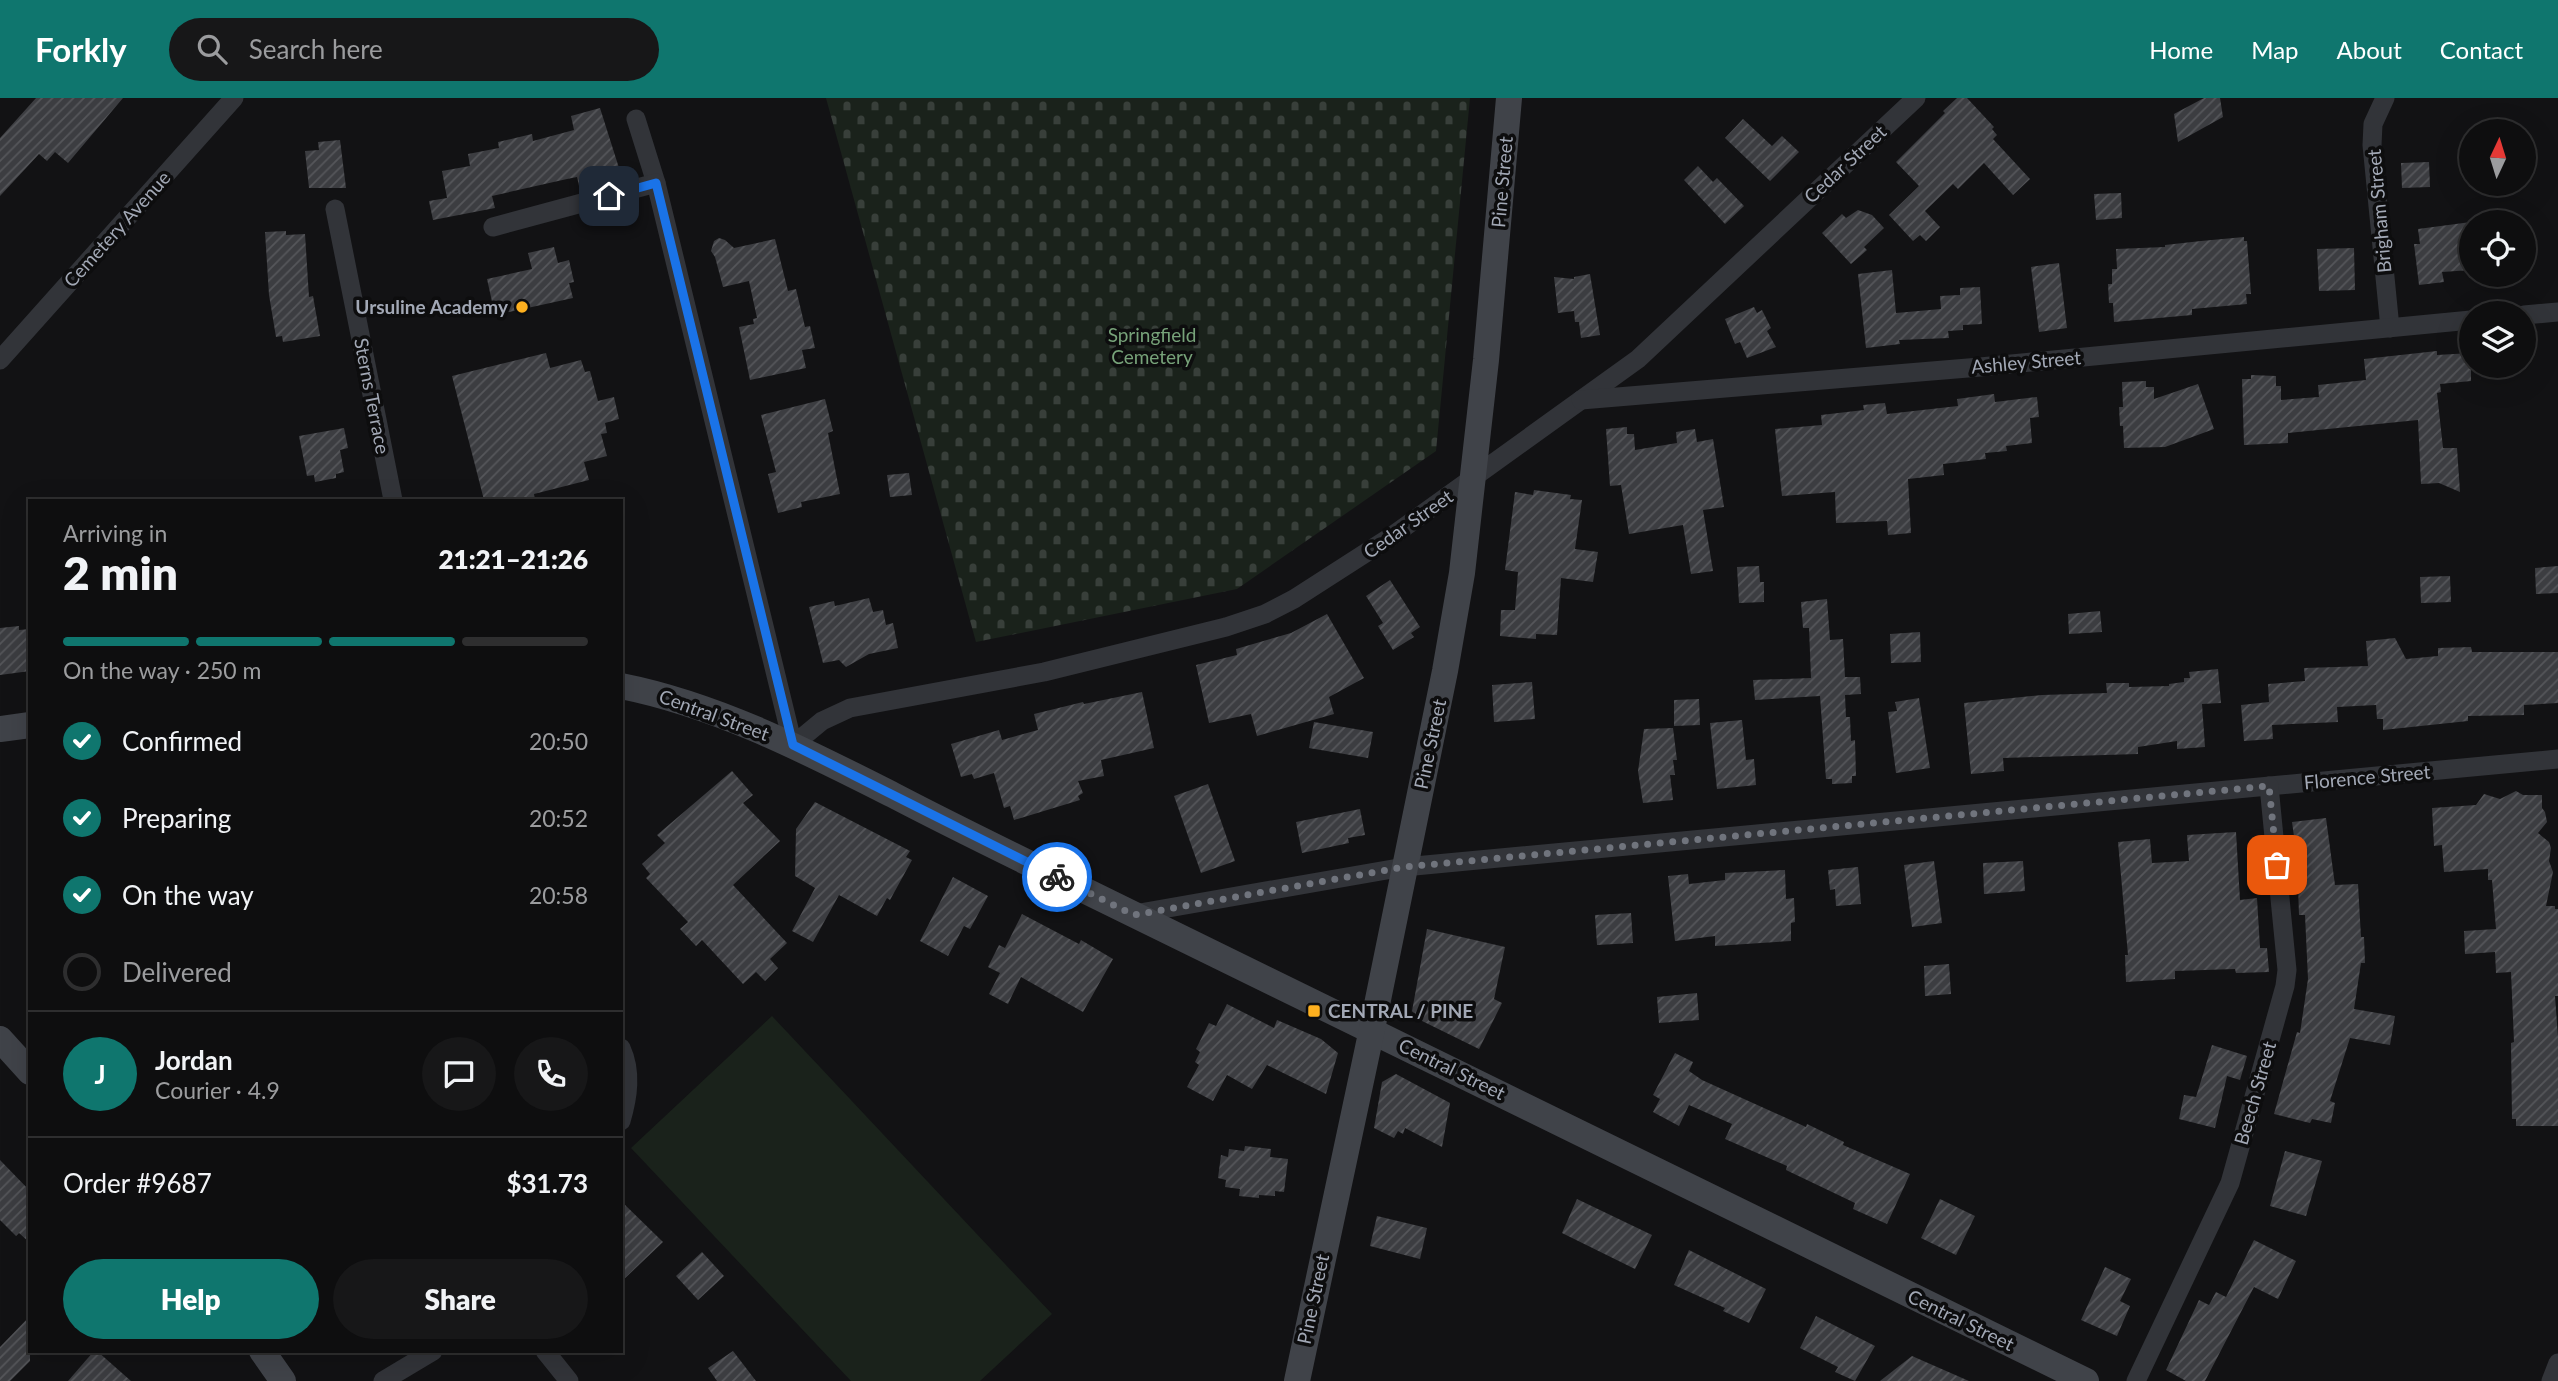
<!DOCTYPE html>
<html lang="en">
<head>
<meta charset="utf-8">
<style>
	body { margin:0; font-family:Lato,sans-serif; background:#171718; color:#f1f3f6; height:100vh; display:flex; flex-direction:column; font-size:26px; white-space:nowrap }
	* { box-sizing:border-box; margin:0 }
	p { font-size:23px; color:#9b9c9e }
	.icon { flex:none; width:38px; height:38px; fill:none; stroke:currentColor; stroke-width:2; stroke-linecap:round; stroke-linejoin:round }
	.map { position:relative; flex:1; overflow:hidden }
	.side { position:absolute; left:28px; top:401px; width:595px; height:854px; display:flex; flex-direction:column; background:#0e0e0f; border-radius:0px; box-shadow:0 7px 28px #0002,0 0 0 2px #2e2e2f }
	.side>* { flex:none }
	.needle { width:46px; rotate:4deg }
	.buttons { position:absolute; left:2459px; top:21px; display:grid; gap:14px }
	.buttons a { display:grid; place-items:center; width:77px; height:77px; border-radius:50%; background:#0e0e0f; box-shadow:0 7px 28px #0002,0 0 0 2px #2e2e2f; font-size:35px }
	.pin { position:absolute; display:grid; place-items:center; width:60px; height:60px; color:#fff; margin:-30px; border-radius:14px; box-shadow:0 4px 10px #0006 }
	.courier { position:absolute; display:grid; place-items:center; width:70px; height:70px; margin:-35px; border:5px solid #1a73e8; border-radius:50%; background:#fff; color:#222; box-shadow:0 2px 9px #0007 }
	.summary em { font-style:normal; font-weight:800 }
	.summary div { display:flex; flex-direction:column-reverse }
	.summary { display:flex; align-items:center; justify-content:space-between; height:119px; padding:0 35px }
	h1 { font-size:46px; font-weight:800; line-height:52px }
	.bar { display:grid; grid-template-columns:repeat(4,1fr); gap:10px 7px; align-content:center; height:84px; padding:0 35px }
	.bar i { height:9px; border-radius:5px; background:#2e2e2f }
	.bar .active { background:#0f766e }
	.bar p { grid-column:span 4 }
	.line { display:flex; align-items:center; gap:18px; padding:0 35px; border-top:2px solid #2e2e2f }
	.line div { flex:1 }
	.round { display:grid; place-items:center; flex:none; width:74px; height:74px; border-radius:37px; background:#171718 }
	ol { padding:0 35px; list-style:none }
	li { display:flex; align-items:center; gap:21px; height:77px }
	li p { margin-inline-start:auto }
	li .icon { padding:7px; border-radius:50%; background:#0f766e; color:#fff; stroke-width:4 }
	li:last-child { color:#9b9c9e }
	li i { width:38px; height:38px; border:4px solid #2e2e2f; border-radius:50% }
	.cta { display:flex; gap:14px; margin-top:auto; padding:14px 35px }
	.cta a { flex:1; height:80px; border-radius:42px; background:#0f766e; color:#fff; font-size:28px; font-weight:800; line-height:80px; text-align:center }
	.cta a+a { background:#171718; color:#f1f3f6 }
	header { display:flex; align-items:center; gap:42px; box-sizing:border-box; height:98px; padding:0 35px; background:#0f766e; color:#fff }
	header strong { font-size:33px }
	nav { display:flex; gap:38px; margin-inline-start:auto; font-size:24px }
	.search { width:490px; height:63px; background:#171718; display:flex; align-items:center; gap:18px; box-sizing:border-box; padding:0 24px; border-radius:38px; color:#9b9c9e; font-size:26px }
	.map>svg:first-child { display:block }
</style>
</head>
<body>
<header>
<strong>Forkly</strong>
<div class="search"><svg class="icon" aria-label="search" viewBox="0 0 24 24"><circle cx="10" cy="10" r="6"/><path d="M15 15l6 6"/></svg>Search here</div>
<nav><a>Home</a><a>Map</a><a>About</a><a>Contact</a></nav>
</header>
<div class="map">
<svg width="2558" height="1283" viewBox="0 0 2558 1283">
	<defs>
		<pattern id="cemetery-stones" width="16" height="16" patternUnits="userSpaceOnUse" patternTransform="scale(1.75)"><rect width="16" height="16" fill="#1a221b"/><path d="M2 7V4a2 2 0 0 1 4 0v3zM10 15v-3a2 2 0 0 1 4 0v3z" fill="#383f3a"/></pattern>
		<pattern id="building-hatch" width="6" height="6" patternUnits="userSpaceOnUse" patternTransform="scale(1.75)"><rect width="6" height="6" fill="#3c3d41"/><path d="M-1 1l2-2M0 6l6-6M5 7l2-2" fill="none" stroke="#55565a"/></pattern>
	</defs>
	<rect width="100%" height="100%" fill="#121214"/>
	<polygon fill="url(#cemetery-stones)" points="826,0 1470,0 1436,353 1237,491 976,544"/>
	<polygon fill="#1a221b" points="772,918 1052,1216 980,1283 851,1283 631,1050"/>
	<g fill="url(#building-hatch)">
		<polygon points="36,0 123,0 68,65 55,54 47,63 39,56 0,98 0,40"/>
		<polygon points="1957,0 1967,0 1994,29 1992,31 1997,37 1993,41 2030,81 2013,97 1984,65 1958,91 1953,86 1925,113 1940,129 1926,143 1920,137 1913,143 1889,117 1919,88 1896,64 1945,15 1943,13"/>
		<polygon points="2204,0 2220,0 2223,19 2178,44 2174,16"/>
		<polygon points="600,10 619,70 607,74 609,80 579,88 577,79 567,81 492,98 495,110 433,122 429,103 447,100 442,73 470,68 468,56 499,50 498,44 532,36 533,43 574,32 571,18"/>
		<polygon points="1743,21 1772,48 1782,38 1799,54 1770,83 1725,40"/>
		<polygon points="340,42 346,90 309,90 305,53 319,52 318,44"/>
		<polygon points="2429,64 2430,89 2402,90 2401,65"/>
		<polygon points="1698,68 1713,84 1717,80 1744,108 1725,126 1684,82"/>
		<polygon points="2121,95 2122,120 2096,122 2094,96"/>
		<polygon points="1858,112 1872,117 1884,130 1864,149 1867,152 1851,166 1822,135 1842,116 1846,120"/>
		<polygon points="2471,124 2471,172 2442,174 2444,184 2419,187 2414,146 2420,146 2418,131"/>
		<polygon points="286,133 286,137 305,136 309,199 313,198 320,238 283,244 282,238 276,239 269,197 265,134"/>
		<polygon points="2244,139 2244,143 2247,143 2251,196 2246,196 2247,206 2192,211 2192,217 2114,224 2113,205 2109,205 2108,186 2112,186 2112,171 2117,171 2116,151 2165,149 2165,147 2201,143"/>
		<polygon points="719,140 725,142 734,150 775,141 788,193 796,191 805,229 810,228 815,250 802,252 806,270 750,282 739,229 754,226 753,221 757,220 749,183 723,189 715,159 711,153 714,143"/>
		<polygon points="554,149 558,165 569,162 574,184 569,185 573,200 495,217 487,181 532,171 528,155"/>
		<polygon points="2354,150 2355,192 2319,193 2317,151"/>
		<polygon points="2059,165 2067,230 2039,234 2031,169"/>
		<polygon points="1892,172 1896,215 1941,211 1940,198 1960,197 1960,190 1980,189 1982,226 1963,227 1963,232 1948,233 1949,240 1899,242 1900,246 1866,250 1858,176"/>
		<polygon points="1590,176 1600,237 1581,240 1579,224 1575,224 1574,213 1558,215 1554,179 1574,181 1574,179"/>
		<polygon points="1754,209 1757,215 1762,212 1771,230 1767,233 1776,249 1747,260 1740,244 1735,246 1725,221"/>
		<polygon points="2437,253 2437,257 2471,255 2471,283 2440,286 2441,294 2437,295 2443,350 2457,350 2460,394 2439,385 2421,386 2418,322 2288,335 2288,345 2244,347 2242,281 2251,281 2251,277 2276,278 2276,288 2281,288 2281,302 2319,299 2318,287 2366,282 2364,261"/>
		<polygon points="546,255 550,270 581,262 585,274 590,273 598,303 614,299 619,321 605,325 607,335 601,336 607,358 584,364 589,382 534,396 535,402 484,402 452,278"/>
		<polygon points="2146,283 2146,289 2154,289 2154,301 2198,286 2214,331 2165,349 2124,350 2123,328 2120,328 2119,309 2123,309 2122,284"/>
		<polygon points="1994,296 1995,304 2037,299 2039,319 2030,320 2032,345 2006,348 2007,353 1985,355 1986,361 1943,366 1944,377 1908,381 1911,435 1888,437 1887,423 1836,425 1835,394 1782,398 1775,331 1822,327 1821,317 1864,312 1863,307 1885,305 1887,316 1958,308 1957,301"/>
		<polygon points="825,301 833,333 828,335 840,396 801,404 802,409 778,415 768,376 776,374 761,317"/>
		<polygon points="1627,329 1627,336 1634,336 1635,352 1677,345 1676,334 1695,331 1697,344 1713,341 1724,409 1703,412 1713,473 1691,476 1683,427 1629,436 1621,387 1610,388 1606,331"/>
		<polygon points="344,330 348,350 340,352 344,374 336,376 336,380 315,384 314,377 307,378 299,338"/>
		<polygon points="909,375 912,397 890,399 887,377"/>
		<polygon points="1534,392 1571,397 1570,401 1582,402 1575,451 1598,454 1593,484 1561,480 1557,537 1536,536 1536,541 1500,538 1501,512 1515,512 1518,474 1505,472 1515,394 1533,397"/>
		<polygon points="1759,468 1760,484 1764,484 1764,504 1739,505 1737,469"/>
		<polygon points="2558,468 2558,495 2536,496 2535,470"/>
		<polygon points="2450,478 2451,504 2421,505 2420,479"/>
		<polygon points="1390,482 1420,529 1411,535 1414,539 1393,552 1378,528 1383,525 1366,498"/>
		<polygon points="869,500 873,514 883,512 886,527 893,525 898,550 869,556 846,569 839,562 823,565 809,509 834,503 835,508"/>
		<polygon points="1827,501 1830,542 1843,541 1845,579 1860,579 1861,596 1845,597 1846,619 1850,619 1851,643 1855,642 1856,678 1852,678 1852,685 1832,686 1832,681 1826,681 1820,598 1755,602 1753,582 1811,580 1809,530 1803,530 1801,504"/>
		<polygon points="2100,513 2102,534 2069,536 2068,516"/>
		<polygon points="1327,516 1364,580 1329,599 1334,616 1257,638 1251,616 1209,625 1196,567 1237,557 1236,551 1291,535"/>
		<polygon points="19,528 19,532 30,531 30,573 0,577 0,530"/>
		<polygon points="1920,534 1921,564 1891,565 1890,536"/>
		<polygon points="2395,540 2406,561 2438,558 2438,550 2471,549 2472,554 2558,554 2558,605 2524,607 2524,617 2468,618 2468,623 2383,632 2383,621 2377,621 2376,607 2337,609 2338,624 2272,627 2273,641 2244,643 2241,607 2269,604 2268,586 2305,583 2304,570 2368,568 2366,543"/>
		<polygon points="2218,571 2221,605 2202,606 2205,649 2177,651 2177,643 2138,649 2138,656 2003,660 2004,673 1971,676 1964,605 2042,597 2107,595 2106,585 2129,585 2129,589 2169,588 2169,586 2184,584 2184,580 2190,580 2189,574"/>
		<polygon points="1532,584 1535,621 1494,624 1492,587"/>
		<polygon points="1142,594 1154,650 1101,662 1104,678 1078,683 1083,695 1078,698 1080,702 1014,722 1010,708 1004,710 994,675 974,681 972,676 961,679 951,646 999,632 1002,642 1038,632 1034,616 1083,604 1084,606"/>
		<polygon points="1919,600 1930,670 1896,675 1888,614 1897,613 1895,604"/>
		<polygon points="1699,601 1700,627 1674,628 1674,602"/>
		<polygon points="1742,622 1746,662 1754,661 1756,687 1717,691 1710,625"/>
		<polygon points="1314,624 1373,634 1368,660 1309,650"/>
		<polygon points="1673,630 1677,662 1673,662 1675,677 1670,677 1673,702 1643,705 1638,673 1644,631"/>
		<polygon points="732,673 753,697 743,705 780,743 733,787 787,845 770,861 778,870 765,883 756,874 743,886 702,842 696,848 680,831 688,824 646,780 650,776 642,766 665,745 657,737"/>
		<polygon points="1208,686 1235,763 1201,775 1174,698"/>
		<polygon points="2516,693 2523,697 2542,697 2542,710 2545,714 2547,724 2538,735 2549,744 2551,750 2549,763 2553,774 2546,808 2555,808 2555,811 2558,811 2558,898 2555,898 2558,939 2558,1028 2516,1028 2516,1021 2512,1021 2511,945 2514,944 2511,874 2496,875 2495,854 2465,856 2464,833 2496,831 2492,782 2488,782 2488,771 2444,774 2442,747 2434,748 2432,710 2476,707 2484,696 2500,701"/>
		<polygon points="815,704 910,753 906,759 912,762 890,802 887,800 877,818 839,797 813,844 792,833 815,790 795,778 796,731"/>
		<polygon points="1360,711 1365,737 1348,740 1349,745 1302,755 1296,724"/>
		<polygon points="2326,720 2335,787 2358,786 2361,839 2364,839 2365,865 2361,865 2354,911 2395,918 2390,947 2350,940 2330,1003 2335,1005 2331,1025 2312,1021 2310,1025 2274,1016 2297,934 2300,935 2308,881 2305,817 2299,817 2298,789 2301,789 2292,724"/>
		<polygon points="2236,734 2240,802 2257,800 2260,850 2267,850 2269,874 2236,875 2235,871 2175,873 2175,881 2126,884 2125,857 2128,857 2118,744 2150,741 2152,765 2189,763 2187,737"/>
		<polygon points="1934,763 1942,825 1912,829 1904,767"/>
		<polygon points="2023,763 2025,793 1984,796 1983,765"/>
		<polygon points="1858,769 1861,806 1836,808 1835,791 1830,792 1828,772"/>
		<polygon points="1785,772 1786,801 1794,800 1795,824 1791,825 1791,843 1715,848 1715,838 1675,843 1668,778 1688,776 1689,786 1725,782 1725,775"/>
		<polygon points="953,779 988,798 970,831 964,828 948,858 920,843"/>
		<polygon points="1631,815 1633,845 1597,847 1595,817"/>
		<polygon points="1022,816 1079,846 1081,842 1113,861 1083,914 1021,879 1008,906 989,896 1000,875 988,869 999,847 1005,850"/>
		<polygon points="1427,831 1505,849 1494,901 1502,905 1479,951 1418,921 1412,913"/>
		<polygon points="1949,866 1951,896 1925,898 1924,868"/>
		<polygon points="1697,895 1699,922 1659,925 1657,899"/>
		<polygon points="1227,906 1274,930 1277,922 1321,941 1338,955 1326,996 1267,967 1252,991 1227,977 1213,1003 1187,989 1199,967 1195,964 1200,954 1196,951 1209,925 1216,928"/>
		<polygon points="2212,947 2247,958 2240,982 2227,978 2215,1030 2179,1021 2184,997 2196,999"/>
		<polygon points="1675,955 1693,964 1689,973 1702,982 1806,1029 1807,1026 1844,1044 1843,1047 1910,1076 1887,1126 1853,1111 1855,1105 1786,1072 1787,1068 1725,1041 1732,1026 1689,1007 1679,1028 1653,1014 1660,1001 1653,997"/>
		<polygon points="1396,976 1450,1005 1442,1049 1405,1030 1403,1036 1398,1033 1394,1040 1374,1030 1382,984"/>
		<polygon points="1245,1048 1271,1051 1270,1059 1288,1061 1284,1094 1275,1093 1275,1098 1259,1097 1259,1100 1239,1098 1240,1091 1225,1089 1226,1082 1218,1080 1221,1057 1228,1059 1229,1051 1244,1053"/>
		<polygon points="2285,1053 2322,1063 2306,1118 2270,1108"/>
		<polygon points="0,1062 30,1093 30,1145 19,1135 16,1138 0,1122"/>
		<polygon points="1577,1101 1652,1137 1635,1171 1562,1135"/>
		<polygon points="1940,1101 1975,1118 1956,1157 1921,1140"/>
		<polygon points="621,1103 663,1144 621,1184"/>
		<polygon points="1377,1118 1427,1130 1420,1161 1370,1148"/>
		<polygon points="2254,1142 2296,1163 2278,1201 2254,1189 2205,1283 2186,1283 2166,1272 2199,1202 2209,1207 2216,1194 2226,1199"/>
		<polygon points="1689,1152 1766,1191 1749,1225 1723,1213 1725,1210 1674,1187"/>
		<polygon points="702,1154 724,1178 698,1202 676,1178"/>
		<polygon points="2105,1169 2131,1181 2120,1203 2130,1208 2117,1238 2081,1222"/>
		<polygon points="30,1218 30,1263 10,1283 0,1283 0,1249"/>
		<polygon points="1816,1218 1875,1248 1855,1283 1835,1274 1838,1269 1800,1250"/>
		<polygon points="94,1253 97,1253 131,1283 68,1283"/>
		<polygon points="733,1253 756,1283 717,1283 708,1270"/>
		<polygon points="1912,1258 1969,1283 1880,1283"/>
	</g>
	<g fill="none" stroke-linecap="round" stroke-linejoin="round">
		<g stroke="#323439" stroke-width="19">
			<polyline points="2385,0 2373,26 2372,47 2390,230"/>
			<polyline points="636,21 656,85 793,647 822,623 850,610 1044,574 1226,529 1265,516 1294,501 1392,438 1638,261 1916,0"/>
			<polyline points="335,111 393,402"/>
			<polyline points="493,129 656,85"/>
			<polyline points="2524,217 2558,214"/>
			<polyline points="0,262 234,0"/>
			<polyline points="1581,302 1980,269 2471,222"/>
			<polyline points="1134,816 1404,769 2558,661"/>
			<path d="M621 950C632 974 628 999 621 1023"/>
			<polyline points="545,1253 569,1283"/>
			<polyline points="383,1283 433,1253"/>
			<polyline points="2136,1283 2230,1085 2285,888 2287,872 2269,688"/>
			<polyline points="2551,1283 2558,1265"/>
		</g>
		<g stroke="#404349" stroke-width="26">
			<path d="M621 588C717 607 806 653 893 697 958 731 1024 763 1090 795 1423 956 1754 1121 2086 1283"/>
			<polyline points="0,631 30,627"/>
			<polyline points="0,941 30,974"/>
			<polyline points="262,1253 283,1283"/>
			<polyline points="1297,1283 1372,931 1445,573 1462,475 1486,262 1509,0"/>
		</g>
	</g>
	<g fill="none" stroke-linecap="round" stroke-linejoin="round">
		<polyline stroke="#70747d" stroke-width="7" stroke-dasharray="0 12.6" points="1057,779 1134,817 1404,769 2269,688 2277,767"/>
		<polyline stroke="#1a73e8" stroke-width="9" points="609,98 656,85 793,647 1057,779"/>
	</g>
	<g fill="#feb01f" stroke="#0d0d0e" stroke-width="2.5">
		<circle cx="522" cy="209" r="7"/>
		<rect x="1307" y="906" width="14" height="14" rx="3.5"/>
	</g>
	<g text-anchor="middle" stroke-width="7" stroke-linejoin="round" paint-order="stroke">
		<g font-size="19" fill="#a2a8b5" stroke="#0d0d0e">
			<text transform="translate(1845 66) rotate(-43)" y="7">Cedar Street</text>
			<text transform="translate(1502 84) rotate(-85)" y="7">Pine Street</text>
			<text transform="translate(2379 113) rotate(-95)" y="7">Brigham Street</text>
			<text transform="translate(117 131) rotate(-48)" y="7">Cemetery Avenue</text>
			<text transform="translate(2026 264) rotate(-5)" y="7">Ashley Street</text>
			<text transform="translate(372 298) rotate(79)" y="7">Sterns Terrace</text>
			<text transform="translate(1408 426) rotate(-35)" y="7">Cedar Street</text>
			<text transform="translate(714 617) rotate(20)" y="7">Central Street</text>
			<text transform="translate(1430 646) rotate(-78)" y="7">Pine Street</text>
			<text transform="translate(2367 679) rotate(-5)" y="7">Florence Street</text>
			<text transform="translate(1452 971) rotate(26)" y="7">Central Street</text>
			<text transform="translate(2255 995) rotate(-74)" y="7">Beech Street</text>
			<text transform="translate(1313 1201) rotate(-78)" y="7">Pine Street</text>
			<text transform="translate(1961 1222) rotate(26)" y="7">Central Street</text>
		</g>
		<g font-size="19" font-weight="bold" fill="#a2a8b5" stroke="#0d0d0e" text-anchor="end">
			<text x="508" y="216">Ursuline Academy</text>
			<text x="1328" y="920" text-anchor="start">CENTRAL / PINE</text>
		</g>
		<g font-size="19" fill="#77a279" stroke="#0d0d0e">
			<text x="1152" y="244">Springfield<tspan x="1152" dy="22">Cemetery</tspan></text>
		</g>
	</g>
</svg>
<div class="buttons">
<a><svg class="needle" viewBox="-14 -14 28 28"><path d="M0-13l5 13h-10z" fill="#e53935"/><path d="M0 13l5-13h-10z" fill="#9b9c9e"/></svg></a>
<a><svg class="icon" aria-label="locate" viewBox="0 0 24 24"><circle cx="12" cy="12" r="6"/><path d="M12 2v4M12 18v4M2 12h4M18 12h4"/></svg></a>
<a><svg class="icon" aria-label="layers" viewBox="0 0 24 24"><path d="M12 4l9 5-9 5-9-5zM3 14l9 5 9-5"/></svg></a>
</div>
<div class="pin" style="left:2277px;top:767px;background:#ea580c"><svg class="icon" aria-label="bag" viewBox="0 0 24 24"><path d="M5 8h14l-1 12H6zM9 8a3 3 0 0 1 6 0"/></svg></div>
<div class="pin" style="left:609px;top:98px;background:#1f2937"><svg class="icon" aria-label="home" viewBox="0 0 24 24"><path d="M3 11l9-7 9 7M6 9v11h12V9"/></svg></div>
<div class="courier" style="left:1057px;top:779px"><svg class="icon" aria-label="bike" viewBox="0 0 24 24"><circle cx="6" cy="16" r="4"/><circle cx="18" cy="16" r="4"/><path d="M6 16l4-8h5l3 8M10 8l3 8H6M13 5h3"/></svg></div>
<section class="side">
<div class="summary"><div><h1>2 min</h1><p>Arriving in</p></div><em>21:21–21:26</em></div>
<div class="bar"><i class="active"></i><i class="active"></i><i class="active"></i><i></i><p>On the way · 250 m</p></div>
<ol>
<li><svg class="icon" aria-label="check" viewBox="0 0 24 24"><path d="M5 12l5 5 9-10"/></svg>Confirmed<p>20:50</p></li>
<li><svg class="icon" aria-label="check" viewBox="0 0 24 24"><path d="M5 12l5 5 9-10"/></svg>Preparing<p>20:52</p></li>
<li><svg class="icon" aria-label="check" viewBox="0 0 24 24"><path d="M5 12l5 5 9-10"/></svg>On the way<p>20:58</p></li>
<li><i></i>Delivered</li>
</ol>
<div class="line" style="height:126px"><b class="round" style="background:#0f766e;color:#fff">J</b><div><b>Jordan</b><p>Courier · 4.9</p></div><a class="round"><svg class="icon" aria-label="chat" viewBox="0 0 24 24"><path d="M4 5h16v11H9l-5 4z"/></svg></a><a class="round"><svg class="icon" aria-label="phone" viewBox="0 0 24 24"><path d="M5 4h4l2 5-3 2q2 4 5 5l2-3 5 2v4C11 20 4 13 5 4z"/></svg></a></div>
<div class="line" style="height:91px"><div>Order #9687</div><b>$31.73</b></div>
<div class="cta"><a>Help</a><a>Share</a></div>
</section>
</div>
</body>
</html>
